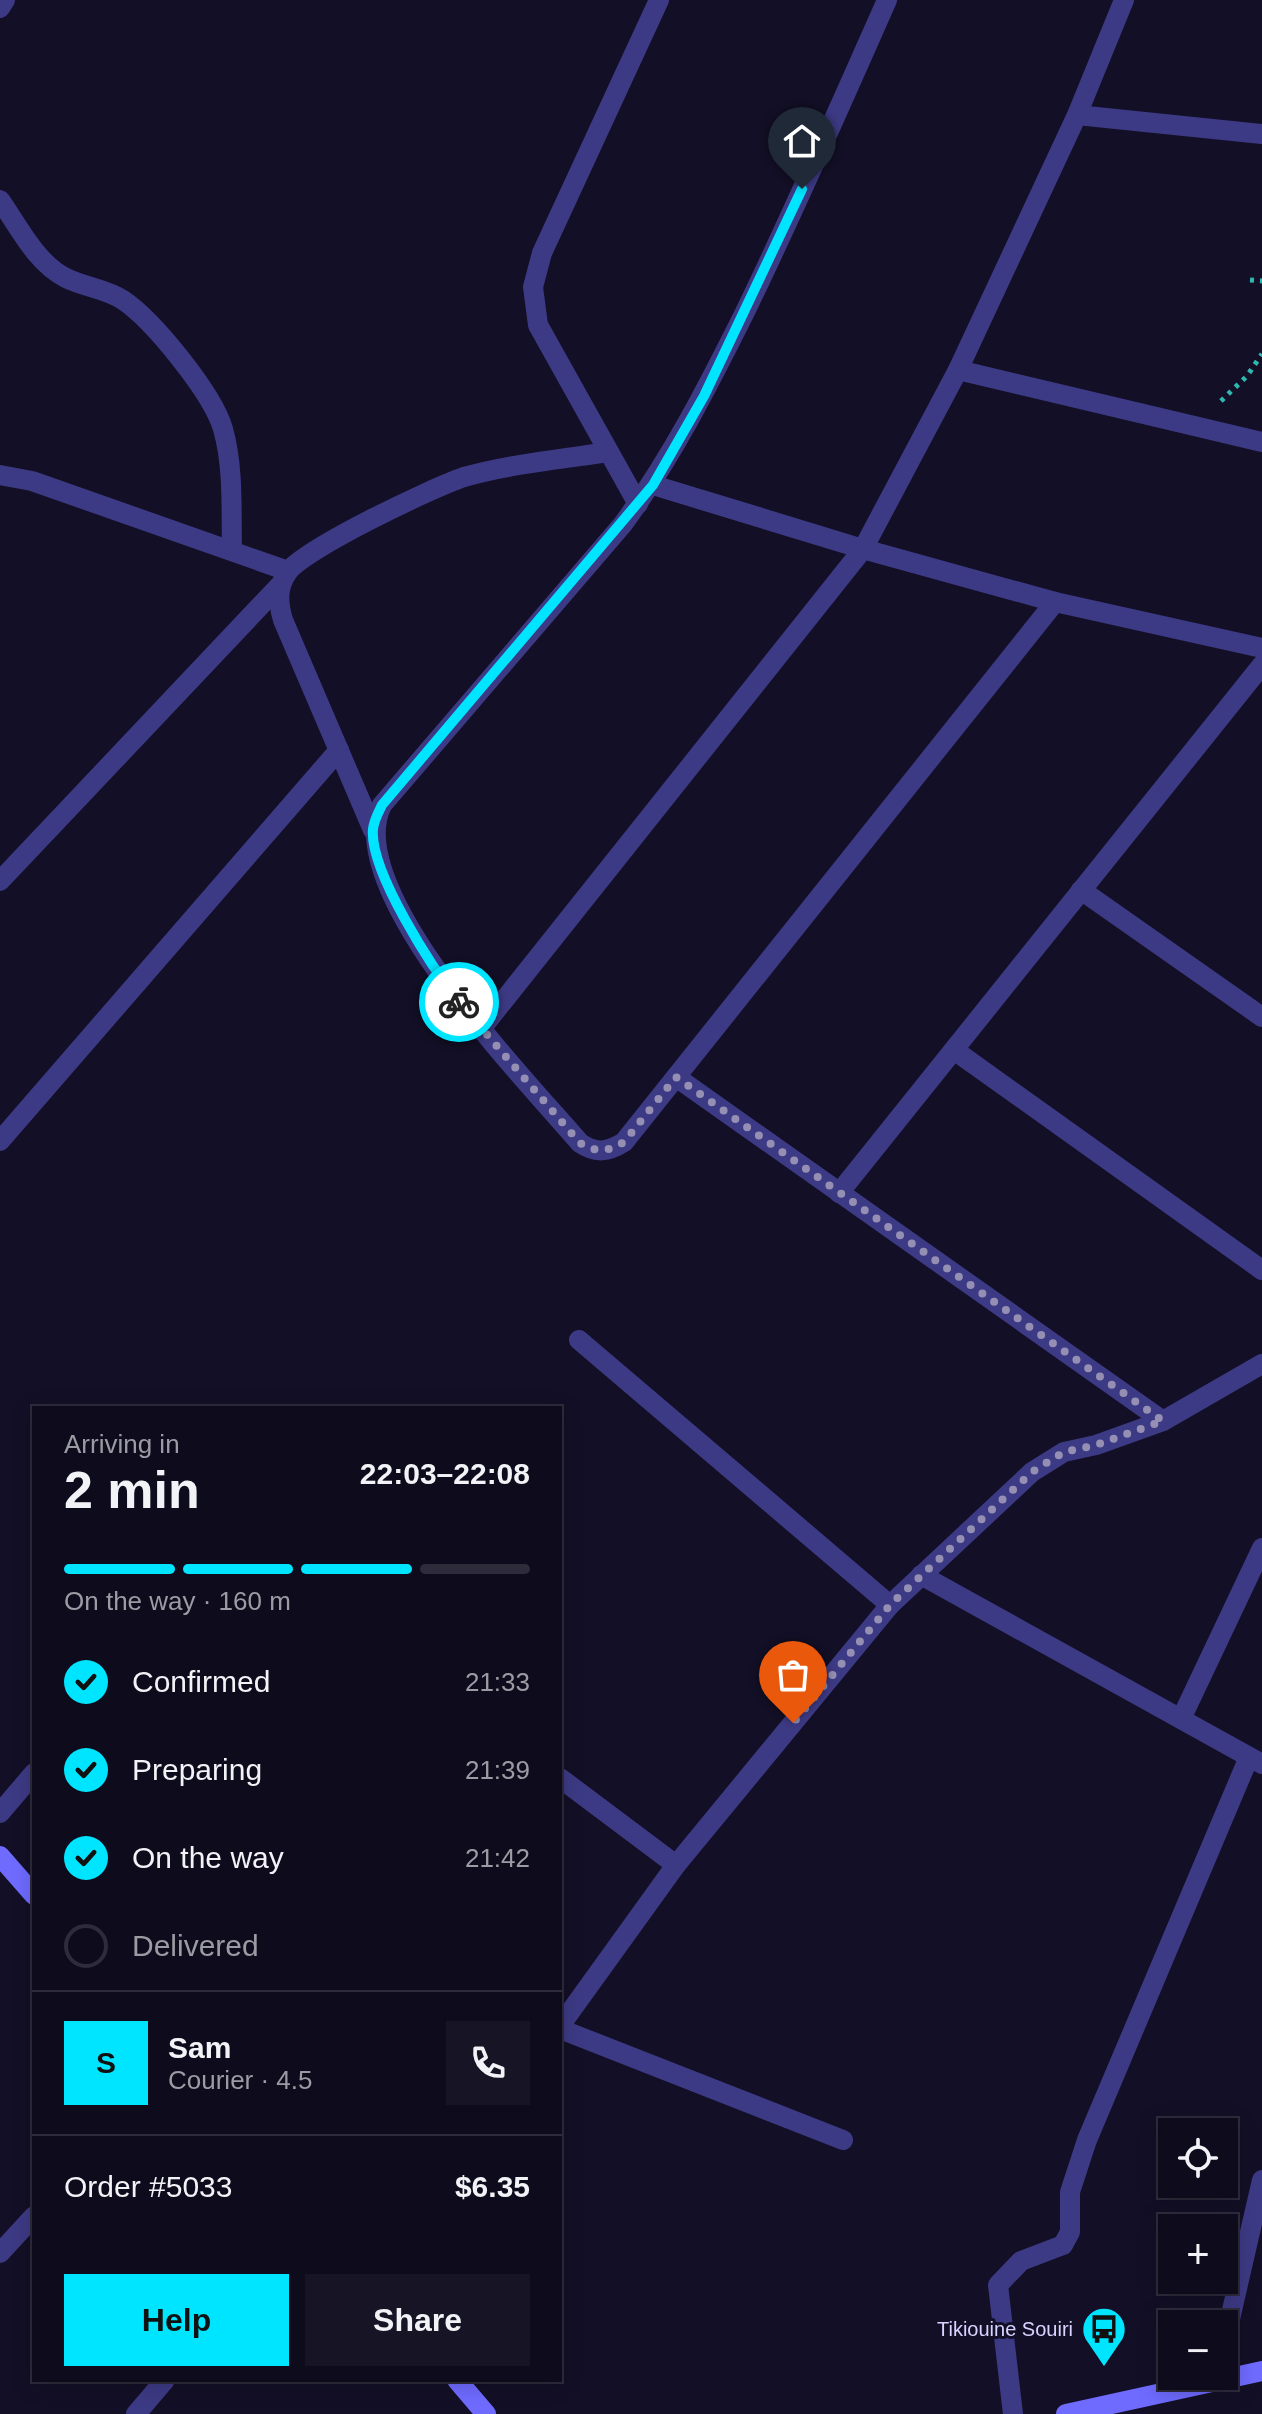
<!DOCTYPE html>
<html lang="en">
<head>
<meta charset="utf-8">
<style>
	body { margin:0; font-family:Arial,sans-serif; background:#171425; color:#f1f3f6; height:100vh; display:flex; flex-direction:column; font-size:30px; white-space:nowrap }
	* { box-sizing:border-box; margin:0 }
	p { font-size:26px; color:#9b9ba3 }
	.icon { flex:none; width:44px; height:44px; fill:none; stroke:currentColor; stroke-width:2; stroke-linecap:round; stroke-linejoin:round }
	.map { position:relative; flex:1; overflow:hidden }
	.side { position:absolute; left:32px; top:1406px; width:530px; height:976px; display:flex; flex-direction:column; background:#0e0b1c; border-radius:0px; box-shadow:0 4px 20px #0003,0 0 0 2px #2e2b3b }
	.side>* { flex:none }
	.controls { position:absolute; left:1158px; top:2118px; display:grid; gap:16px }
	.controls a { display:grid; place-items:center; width:80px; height:80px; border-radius:0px; background:#0e0b1c; box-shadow:0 4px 20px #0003,0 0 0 2px #2e2b3b; font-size:40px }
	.pin { position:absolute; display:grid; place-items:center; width:68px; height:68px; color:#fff; margin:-82px -34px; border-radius:50% 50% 50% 0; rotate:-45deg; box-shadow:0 0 8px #0007 }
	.pin .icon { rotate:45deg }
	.courier { position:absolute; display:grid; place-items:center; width:80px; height:80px; margin:-40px; border:6px solid #00e5ff; border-radius:50%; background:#fff; color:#222; box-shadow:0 2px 10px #0007 }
	.summary em { font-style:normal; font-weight:700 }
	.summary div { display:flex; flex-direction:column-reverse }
	.summary { display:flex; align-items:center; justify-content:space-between; height:136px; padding:0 32px }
	h1 { font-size:52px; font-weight:700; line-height:60px }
	.bar { display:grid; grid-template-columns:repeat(4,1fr); gap:12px 8px; align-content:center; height:96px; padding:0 32px }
	.bar i { height:10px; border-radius:6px; background:#2e2b3b }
	.bar .current { background:#00e5ff }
	.bar p { grid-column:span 4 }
	.line { display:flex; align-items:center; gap:20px; padding:0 32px; border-top:2px solid #2e2b3b }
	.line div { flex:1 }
	.round { display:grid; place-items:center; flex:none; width:84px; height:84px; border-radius:0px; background:#171425 }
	ol { padding:0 32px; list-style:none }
	li { display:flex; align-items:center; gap:24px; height:88px }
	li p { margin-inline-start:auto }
	li .icon { padding:8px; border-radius:50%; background:#00e5ff; color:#111; stroke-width:4 }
	li:last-child { color:#9b9ba3 }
	li i { width:44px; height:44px; border:4px solid #2e2b3b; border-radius:50% }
	.button { display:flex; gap:16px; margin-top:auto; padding:16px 32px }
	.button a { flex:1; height:92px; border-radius:0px; background:#00e5ff; color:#111; font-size:32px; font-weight:700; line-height:92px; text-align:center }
	.button a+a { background:#171425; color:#f1f3f6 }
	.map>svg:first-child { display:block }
</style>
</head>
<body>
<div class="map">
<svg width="1262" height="2414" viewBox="0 0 1262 2414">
	<rect width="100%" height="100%" fill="#130f26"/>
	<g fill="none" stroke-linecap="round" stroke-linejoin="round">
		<g stroke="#2fb8b0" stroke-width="5" stroke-dasharray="4 6" stroke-linecap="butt">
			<polyline points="1250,280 1262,281"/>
			<polyline points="1221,401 1247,376 1262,354"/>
		</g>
		<polyline stroke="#3d3a85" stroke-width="20" points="0,8 5,0"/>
		<g stroke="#3d3a85" stroke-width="20">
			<path d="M887 0C841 104 795 209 745 312 708 386 672 457 623 524L382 805C340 889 527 1081 580 1143 596 1154 608 1152 624 1142L1055 602"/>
			<polyline points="1077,115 1262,134"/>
			<path d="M0 200C19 227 36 263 66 278 84 287 107 289 123 300 154 321 213 394 223 429 234 468 231 512 232 551"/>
			<polyline points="958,370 1262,442"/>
			<polyline points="0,475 32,481 288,571"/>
			<polyline points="653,485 863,549 1055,602 1262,648"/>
			<polyline points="638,504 538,325 533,287 542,253 659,0"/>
			<path d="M373 830 283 620C278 603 277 588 287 573 301 550 434 487 464 477 511 464 561 459 609 452"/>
			<polyline points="0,881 281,584"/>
			<polyline points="1081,890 1262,1017"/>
			<polyline points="481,1029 863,549 958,370 1077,115 1124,0"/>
			<polyline points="954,1050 1262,1270"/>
			<polyline points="676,1077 1163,1421"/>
			<polyline points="0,1141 339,750"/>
			<polyline points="839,1193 1262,665"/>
			<polyline points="579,1340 890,1605"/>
			<polyline points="921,1575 1262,1764"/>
			<polyline points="1181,1719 1262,1548"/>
			<polyline points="560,1778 676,1865"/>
			<polyline points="0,1813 34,1773"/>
			<polyline points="560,2026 676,1865 890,1605 1032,1472 1064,1452 1096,1445 1163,1421 1262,1364"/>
			<polyline points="560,2029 843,2140"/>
			<polyline points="0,2253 34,2216"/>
			<polyline points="1224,2345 1262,2180"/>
			<polyline points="136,2414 165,2380"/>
			<polyline points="1013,2414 998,2285 1021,2261 1063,2245 1070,2232 1070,2192 1087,2140 1249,1757"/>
		</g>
		<g stroke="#6f6bff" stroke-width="20">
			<polyline points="0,1856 34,1895"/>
			<polyline points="457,2380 486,2414"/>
			<polyline points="1066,2414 1262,2371"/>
		</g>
	</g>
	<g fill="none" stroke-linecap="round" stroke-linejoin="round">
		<path stroke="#948fb3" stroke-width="8" stroke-dasharray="0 14.4" d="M459 1002 580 1143C596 1153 608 1152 624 1142L676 1077 1163 1421 1096 1445 1064 1452 1032 1472 890 1605 793 1723"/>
		<path stroke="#00e5ff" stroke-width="10" d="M459 1002C433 969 369 871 373 829 374 820 378 813 382 805L653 485 704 396 802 189"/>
	</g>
	<defs>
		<g id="bus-pin" transform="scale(2.3)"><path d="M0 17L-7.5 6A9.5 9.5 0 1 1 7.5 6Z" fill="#00e5ff" stroke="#130f26"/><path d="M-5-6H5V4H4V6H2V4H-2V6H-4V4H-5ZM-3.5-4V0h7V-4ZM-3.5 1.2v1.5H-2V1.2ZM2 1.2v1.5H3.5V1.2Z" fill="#111"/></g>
	</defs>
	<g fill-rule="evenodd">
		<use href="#bus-pin" x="1104" y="2329"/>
	</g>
	<g text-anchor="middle" stroke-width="6" stroke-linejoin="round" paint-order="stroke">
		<g font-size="20" fill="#d9d4ff" stroke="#130f26" text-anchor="end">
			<text x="1073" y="2336">Tikiouine Souiri</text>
		</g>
	</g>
</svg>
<div class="controls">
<a><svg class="icon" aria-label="locate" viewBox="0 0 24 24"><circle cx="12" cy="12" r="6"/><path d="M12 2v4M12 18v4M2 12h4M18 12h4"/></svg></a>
<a>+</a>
<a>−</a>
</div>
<div class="pin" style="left:793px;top:1723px;background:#ea580c"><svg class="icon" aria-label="bag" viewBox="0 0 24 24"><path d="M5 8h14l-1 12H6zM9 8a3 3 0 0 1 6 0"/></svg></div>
<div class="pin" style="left:802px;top:189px;background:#1f2937"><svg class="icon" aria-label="home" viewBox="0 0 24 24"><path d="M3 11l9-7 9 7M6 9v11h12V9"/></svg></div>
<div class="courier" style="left:459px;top:1002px"><svg class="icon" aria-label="bike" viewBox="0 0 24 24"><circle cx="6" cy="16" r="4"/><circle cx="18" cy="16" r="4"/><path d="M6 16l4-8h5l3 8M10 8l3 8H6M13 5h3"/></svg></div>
<section class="side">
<div class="summary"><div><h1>2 min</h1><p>Arriving in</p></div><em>22:03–22:08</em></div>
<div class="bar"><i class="current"></i><i class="current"></i><i class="current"></i><i></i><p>On the way · 160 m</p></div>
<ol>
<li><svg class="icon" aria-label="check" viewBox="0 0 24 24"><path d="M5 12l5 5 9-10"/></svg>Confirmed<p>21:33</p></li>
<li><svg class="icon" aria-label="check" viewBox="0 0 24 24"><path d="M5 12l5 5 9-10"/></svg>Preparing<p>21:39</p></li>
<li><svg class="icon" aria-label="check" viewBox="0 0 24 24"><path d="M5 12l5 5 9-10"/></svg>On the way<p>21:42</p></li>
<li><i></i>Delivered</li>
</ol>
<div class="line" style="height:144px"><b class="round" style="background:#00e5ff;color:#111">S</b><div><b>Sam</b><p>Courier · 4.5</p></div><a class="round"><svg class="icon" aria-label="phone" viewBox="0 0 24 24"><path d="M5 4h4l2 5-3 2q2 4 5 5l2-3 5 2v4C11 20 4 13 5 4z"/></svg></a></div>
<div class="line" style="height:104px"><div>Order #5033</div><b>$6.35</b></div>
<div class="button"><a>Help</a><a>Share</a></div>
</section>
</div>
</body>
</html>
